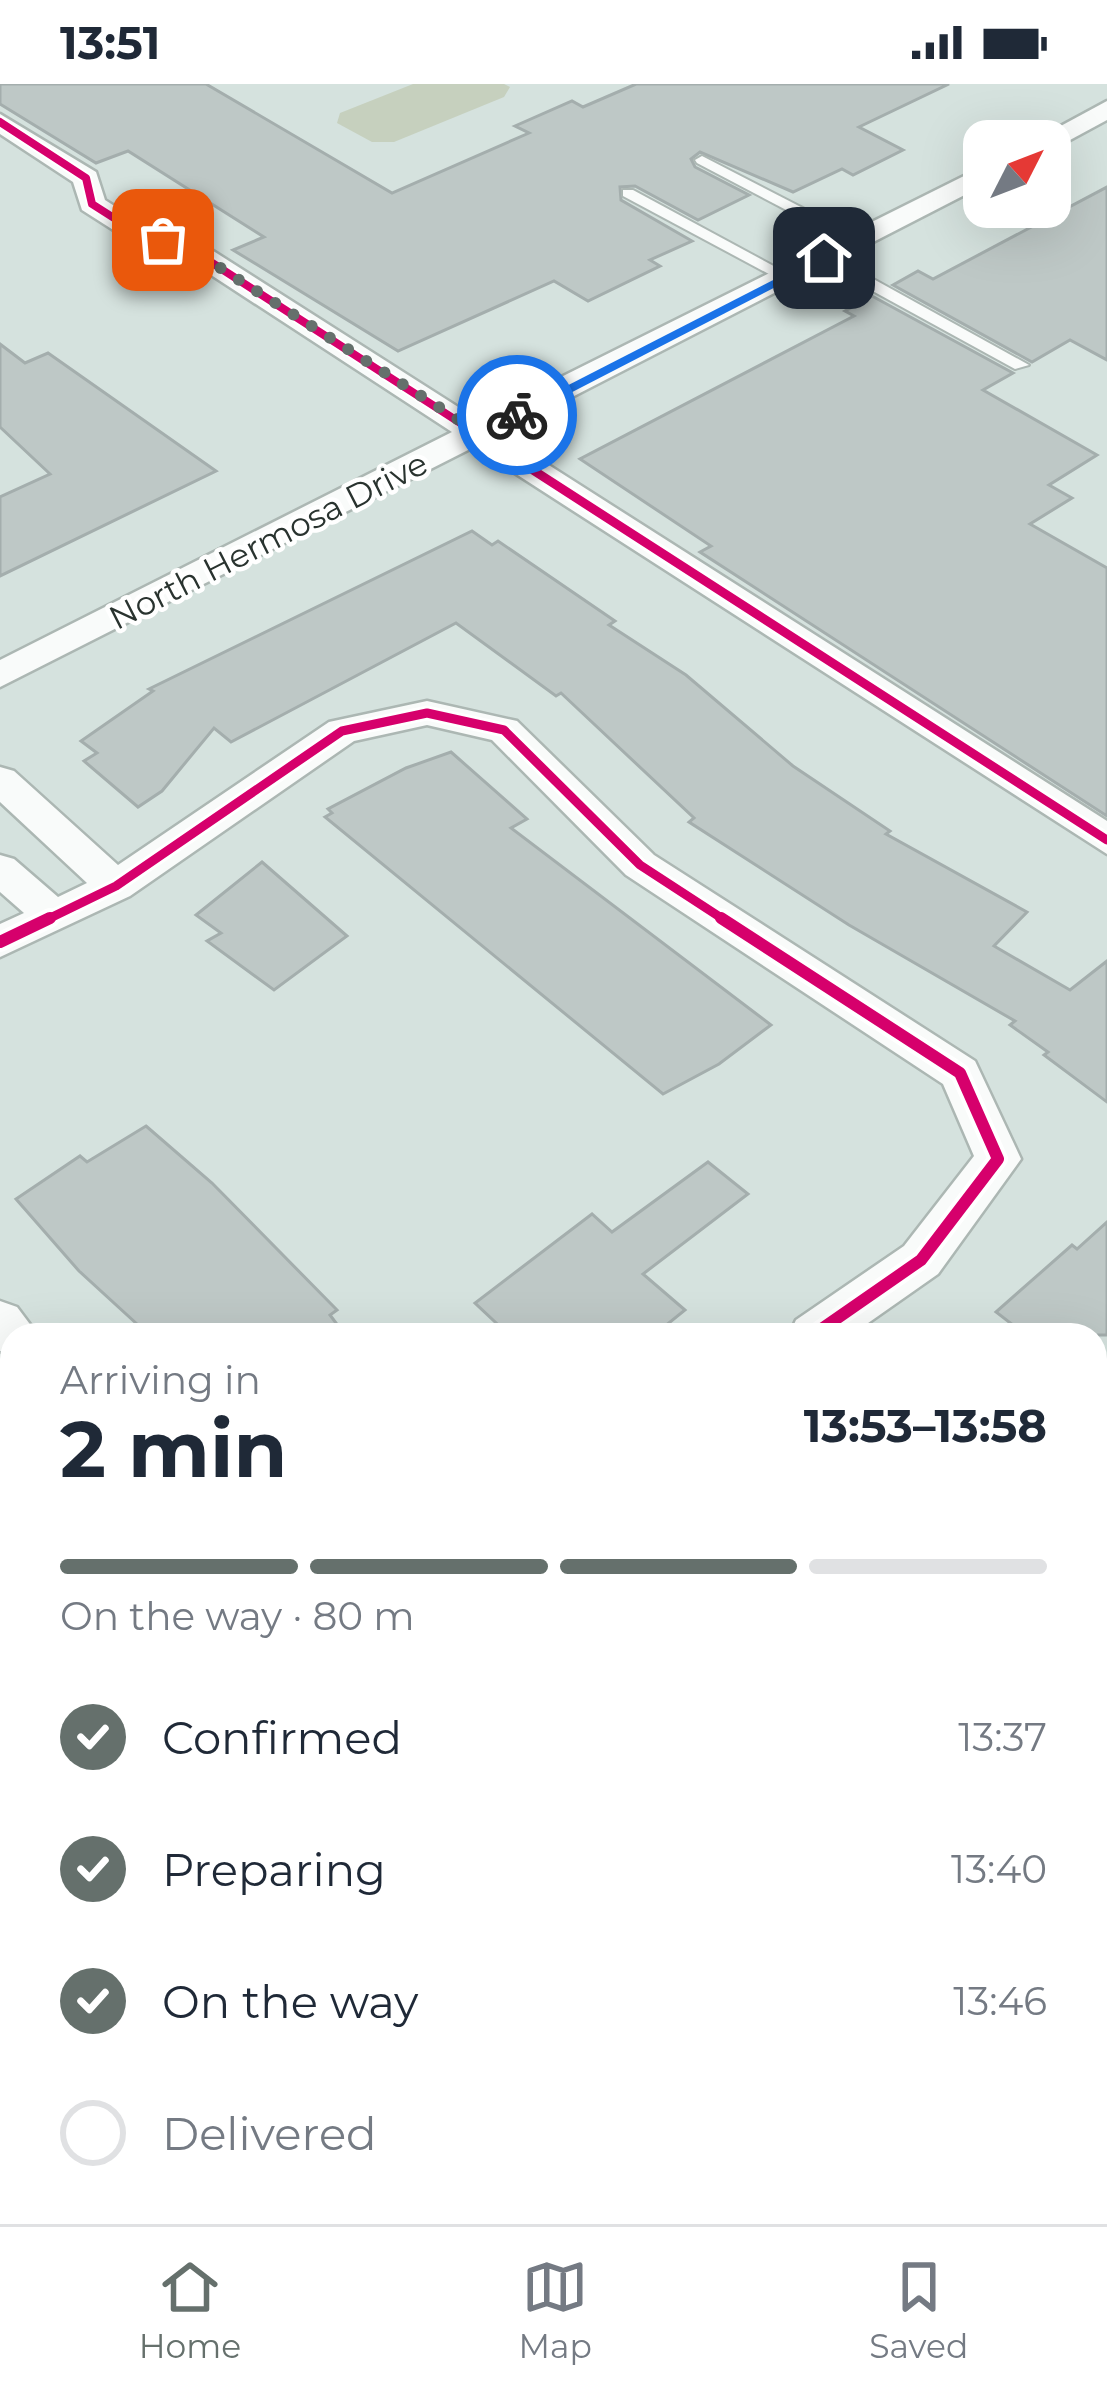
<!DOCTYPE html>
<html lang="en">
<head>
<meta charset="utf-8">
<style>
	body { margin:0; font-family:Montserrat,sans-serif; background:#f6f6f7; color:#1f2937; height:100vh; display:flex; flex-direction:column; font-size:45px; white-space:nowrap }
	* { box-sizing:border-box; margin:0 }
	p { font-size:39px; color:#747a83 }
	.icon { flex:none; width:66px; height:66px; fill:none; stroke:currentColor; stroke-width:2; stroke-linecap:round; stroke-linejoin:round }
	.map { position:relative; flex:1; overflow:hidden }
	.sheet { position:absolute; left:0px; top:1239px; width:1107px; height:903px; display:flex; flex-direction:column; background:#fff; border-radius:36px 36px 0 0; box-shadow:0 12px 48px #0002 }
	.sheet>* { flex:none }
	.needle { width:78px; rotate:48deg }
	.tools { position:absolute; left:963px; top:36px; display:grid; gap:24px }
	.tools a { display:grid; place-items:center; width:108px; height:108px; border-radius:24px; background:#fff; box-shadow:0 12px 48px #0002; font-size:60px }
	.pin { position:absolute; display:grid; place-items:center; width:102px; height:102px; color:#fff; margin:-51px; border-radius:24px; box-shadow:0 6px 18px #0006 }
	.courier { position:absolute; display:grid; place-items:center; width:120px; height:120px; margin:-60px; border:9px solid #1a73e8; border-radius:50%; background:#fff; color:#222; box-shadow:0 3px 15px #0007 }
	.overview em { font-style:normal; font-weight:700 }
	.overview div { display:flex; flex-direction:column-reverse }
	.overview { display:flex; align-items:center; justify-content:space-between; height:204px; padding:0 60px }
	h1 { font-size:78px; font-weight:700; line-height:90px }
	.bar { display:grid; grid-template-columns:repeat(4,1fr); gap:18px 12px; align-content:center; height:144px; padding:0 60px }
	.bar i { height:15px; border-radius:9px; background:#e0e1e3 }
	.bar .selected { background:#65706c }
	.bar p { grid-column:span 4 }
	ol { padding:0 60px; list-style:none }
	li { display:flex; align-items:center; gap:36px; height:132px }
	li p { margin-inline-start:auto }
	li .icon { padding:12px; border-radius:50%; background:#65706c; color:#fff; stroke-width:4 }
	li:last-child { color:#747a83 }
	li i { width:66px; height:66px; border:6px solid #e0e1e3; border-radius:50% }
	.status { display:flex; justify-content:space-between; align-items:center; height:84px; padding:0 60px; background:#fff; direction:ltr }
	.status svg { height:33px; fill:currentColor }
	.tab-bar { display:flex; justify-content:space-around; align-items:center; height:168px; border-top:3px solid #e0e1e3; background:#fff; font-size:33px; color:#747a83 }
	.tab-bar a { display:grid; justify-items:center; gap:6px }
	.tab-bar .selected { color:#65706c }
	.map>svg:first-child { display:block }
</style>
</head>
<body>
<div class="status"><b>13:51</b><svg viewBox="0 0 49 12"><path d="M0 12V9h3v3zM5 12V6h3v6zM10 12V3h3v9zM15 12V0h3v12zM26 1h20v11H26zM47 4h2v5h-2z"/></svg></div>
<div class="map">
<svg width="1107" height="2140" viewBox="0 0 1107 2140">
	<rect width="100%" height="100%" fill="#d5e2de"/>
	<polygon fill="#c6d0be" points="413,0 504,0 510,3 504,13 394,58 372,58 337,39 340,29"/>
	<g fill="#bec8c6" stroke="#a4aead" stroke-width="3">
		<polygon points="0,0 206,0 392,109 529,49 515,42 572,17 583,23 636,0 949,0 859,43 903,66 853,91 842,85 793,108 700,68 691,75 695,83 749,111 698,136 635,102 620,103 621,116 692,157 650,176 660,182 588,217 554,197 398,267 233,166 264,153 128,67 96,79 0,20"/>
		<polygon points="1107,103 1107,276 1070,256 1032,278 893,201 918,187 933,195"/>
		<polygon points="872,212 1013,289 983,306 1097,371 1049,401 1072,414 1030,440 1107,484 1107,732 700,468 711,462 580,375 854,232 845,227"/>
		<polygon points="0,260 25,279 48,269 216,387 0,492 0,413 50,390 0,343"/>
		<polygon points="472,447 492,461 498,457 615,537 609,541 686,591 793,682 890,747 886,750 1027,828 994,862 1070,906 1107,877 1107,1018 1044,971 1048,968 1010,941 1015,937 849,841 689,738 694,734 561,609 556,612 456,539 231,658 214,644 162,707 138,723 84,677 97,669 81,657 153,607 149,605"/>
		<polygon points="451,668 527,735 511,744 771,941 719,980 663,1010 325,733 332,729 328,725 406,684"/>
		<polygon points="262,778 347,852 274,906 207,857 221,849 196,831"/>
		<polygon points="146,1042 212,1099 337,1226 330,1231 345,1251 149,1251 79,1187 16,1115 80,1072 87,1078"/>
		<polygon points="708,1078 748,1110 643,1190 685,1226 654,1251 509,1251 475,1219 592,1130 612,1148"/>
		<polygon points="1107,1138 1107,1251 1026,1251 996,1228 1072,1161 1077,1165"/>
	</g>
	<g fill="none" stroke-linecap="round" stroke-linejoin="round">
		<g stroke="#acb7b3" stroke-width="4">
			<g id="lane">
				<polygon points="702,72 861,154 864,157 851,160 697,79 695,76"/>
				<polygon points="623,106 633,106 794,193 780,196 623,112"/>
				<polygon points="818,171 830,171 1029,281 1015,285 818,177"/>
			</g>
		</g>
		<g stroke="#acb7b3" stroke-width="5">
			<g id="street">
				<polygon points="1107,17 1107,36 1057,63 1033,57"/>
				<polygon points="0,30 96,88 105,116 149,144 196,156 477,335 984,82 984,101 500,350 1107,737 1107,770 474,363 0,603 0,576 452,348 176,168 129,156 82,126 73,98 0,50"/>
				<polygon points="427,617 517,637 654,771 975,977 1021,1075 938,1190 851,1251 789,1251 796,1236 904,1162 974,1072 943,1000 626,791 492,656 427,641 354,657 130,812 0,873 0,840 24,829 0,808 0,771 14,775 58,813 87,799 0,718 0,683 14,687 118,781 329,638"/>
				<polygon points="0,1217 17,1223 38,1251 12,1251 12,1271 0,1267"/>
				<polygon points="1095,1466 1107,1470 1107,1526 1095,1521"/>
				<polygon points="12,1564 12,1619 0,1624 0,1569"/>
				<polygon points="699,2130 769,2130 773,2140 703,2140"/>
			</g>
		</g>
		<use href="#lane" fill="#f9fbfa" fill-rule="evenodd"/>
		<use href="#street" fill="#f9fbfa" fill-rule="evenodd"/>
		<g stroke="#fff" stroke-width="12">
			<polyline id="cycleway-far2" points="0,38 86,94 92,120 139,150 186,162 513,373"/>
		</g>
		<g stroke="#fff" stroke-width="15">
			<g id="cycleway-far1">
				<polyline points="508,370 1107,756"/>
				<polyline points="44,837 116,802 342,647 427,629 504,646 640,781 726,837"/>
			</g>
		</g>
		<g stroke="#fff" stroke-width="20">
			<g id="cycleway">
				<polyline points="721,834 960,989 998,1075 921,1176 813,1251"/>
				<polyline points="0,858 50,834"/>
			</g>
		</g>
		<use href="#cycleway-far2" stroke="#d6006c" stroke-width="8"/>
		<use href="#cycleway-far1" stroke="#d6006c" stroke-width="9"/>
		<use href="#cycleway" stroke="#d6006c" stroke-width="12"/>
	</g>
	<polygon fill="#1a73e8" points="824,170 828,176 522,334 510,331"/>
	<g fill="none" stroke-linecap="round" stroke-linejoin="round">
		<polyline stroke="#65706c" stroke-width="12" stroke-dasharray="0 21.6" points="163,156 186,162 481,350 517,331"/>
	</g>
	<g text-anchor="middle" stroke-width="9" stroke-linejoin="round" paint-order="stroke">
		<g font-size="33" fill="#29332f" stroke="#fff">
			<text transform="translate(268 456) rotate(-27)" y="12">North Hermosa Drive</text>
		</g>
	</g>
</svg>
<div class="tools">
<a><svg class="needle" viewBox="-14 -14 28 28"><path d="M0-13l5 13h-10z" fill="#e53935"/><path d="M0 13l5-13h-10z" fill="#747a83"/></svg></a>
</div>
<div class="pin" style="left:163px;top:156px;background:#ea580c"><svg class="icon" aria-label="bag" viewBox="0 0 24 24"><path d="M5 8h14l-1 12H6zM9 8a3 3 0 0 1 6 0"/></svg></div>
<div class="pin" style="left:824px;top:174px;background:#1f2937"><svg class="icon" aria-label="home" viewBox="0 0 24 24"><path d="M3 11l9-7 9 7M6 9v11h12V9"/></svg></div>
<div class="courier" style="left:517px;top:331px"><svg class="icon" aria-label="bike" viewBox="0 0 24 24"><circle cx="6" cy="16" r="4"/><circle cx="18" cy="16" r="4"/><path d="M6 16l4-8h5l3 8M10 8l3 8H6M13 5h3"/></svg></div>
<section class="sheet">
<div class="overview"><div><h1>2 min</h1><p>Arriving in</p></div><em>13:53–13:58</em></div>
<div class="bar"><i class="selected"></i><i class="selected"></i><i class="selected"></i><i></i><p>On the way · 80 m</p></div>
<ol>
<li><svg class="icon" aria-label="check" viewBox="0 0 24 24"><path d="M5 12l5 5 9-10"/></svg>Confirmed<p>13:37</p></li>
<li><svg class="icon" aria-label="check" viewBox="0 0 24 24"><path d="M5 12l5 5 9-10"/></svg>Preparing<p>13:40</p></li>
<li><svg class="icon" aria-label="check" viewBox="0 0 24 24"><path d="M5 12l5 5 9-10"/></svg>On the way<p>13:46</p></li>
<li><i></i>Delivered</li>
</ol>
</section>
</div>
<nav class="tab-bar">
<a class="selected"><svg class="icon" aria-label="home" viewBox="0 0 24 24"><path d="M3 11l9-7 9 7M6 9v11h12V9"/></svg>Home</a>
<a><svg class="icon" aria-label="map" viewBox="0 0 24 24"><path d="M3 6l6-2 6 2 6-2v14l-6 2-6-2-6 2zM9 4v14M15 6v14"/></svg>Map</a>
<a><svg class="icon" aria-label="saved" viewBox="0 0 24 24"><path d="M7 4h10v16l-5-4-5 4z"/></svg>Saved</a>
</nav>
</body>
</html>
